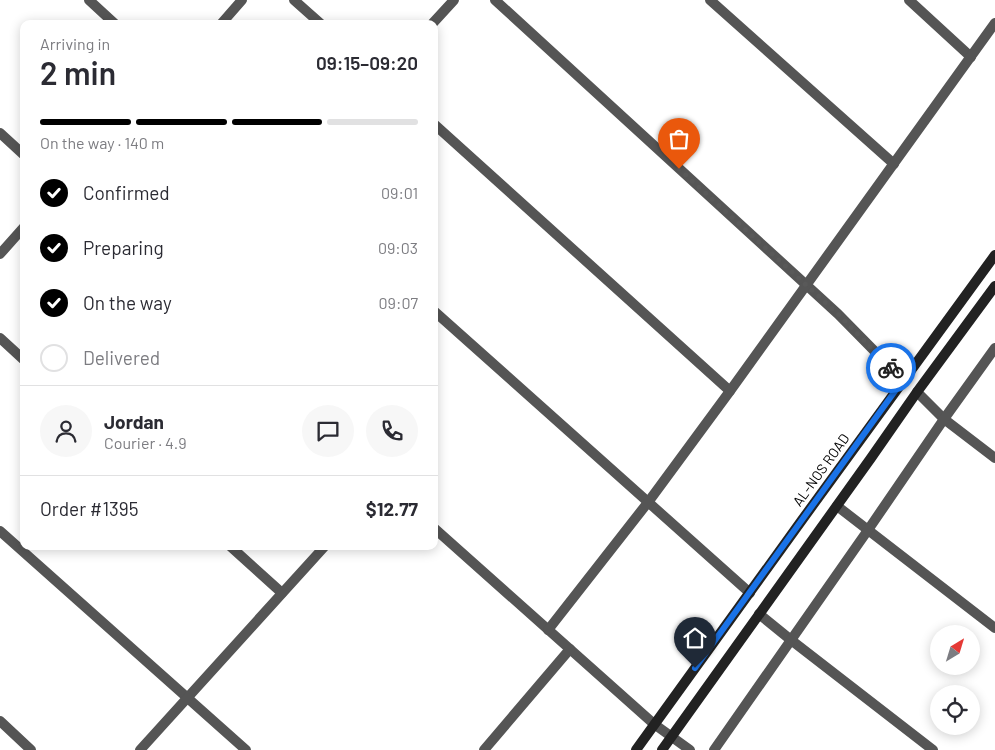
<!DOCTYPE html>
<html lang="en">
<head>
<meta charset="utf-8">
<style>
	body { margin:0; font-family:Barlow,sans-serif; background:#f7f7f7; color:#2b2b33; height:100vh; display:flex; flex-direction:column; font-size:19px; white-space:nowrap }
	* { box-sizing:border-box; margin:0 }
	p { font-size:16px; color:#7c7c81 }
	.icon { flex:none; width:28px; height:28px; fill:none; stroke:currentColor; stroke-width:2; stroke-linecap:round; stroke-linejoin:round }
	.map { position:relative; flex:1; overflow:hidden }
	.panel { position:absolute; left:20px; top:20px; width:418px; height:530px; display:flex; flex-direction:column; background:#fff; border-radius:10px; box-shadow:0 2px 12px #0003 }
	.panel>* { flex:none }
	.needle { width:32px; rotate:38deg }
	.controls { position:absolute; left:930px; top:625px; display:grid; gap:10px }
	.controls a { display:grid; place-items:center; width:50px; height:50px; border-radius:50%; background:#fff; box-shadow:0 2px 12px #0003; font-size:25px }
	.pin { position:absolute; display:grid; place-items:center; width:42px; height:42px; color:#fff; margin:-51px -21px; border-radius:50% 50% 50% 0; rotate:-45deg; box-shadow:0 0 5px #0007 }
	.pin .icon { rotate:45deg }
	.courier { position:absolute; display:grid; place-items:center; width:50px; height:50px; margin:-25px; border:4px solid #1a73e8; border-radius:50%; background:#fff; color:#222; box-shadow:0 1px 6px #0007 }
	.headline em { font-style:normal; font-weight:600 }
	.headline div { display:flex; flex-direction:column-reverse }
	.headline { display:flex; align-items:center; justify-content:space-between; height:85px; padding:0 20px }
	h1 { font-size:32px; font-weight:600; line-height:38px }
	.bar { display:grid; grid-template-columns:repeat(4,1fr); gap:8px 5px; align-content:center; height:60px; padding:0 20px }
	.bar i { height:6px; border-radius:4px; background:#e1e1e2 }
	.bar .selected { background:#000 }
	.bar p { grid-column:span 4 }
	.line { display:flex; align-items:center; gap:12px; padding:0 20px; border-top:1px solid #e1e1e2 }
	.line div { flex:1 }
	.round { display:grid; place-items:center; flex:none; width:52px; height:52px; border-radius:26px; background:#f7f7f7 }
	ol { padding:0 20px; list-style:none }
	li { display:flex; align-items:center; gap:15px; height:55px }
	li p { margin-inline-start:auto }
	li .icon { padding:5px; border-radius:50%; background:#000; color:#fff; stroke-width:4 }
	li:last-child { color:#7c7c81 }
	li i { width:28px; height:28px; border:2px solid #e1e1e2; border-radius:50% }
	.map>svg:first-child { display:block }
</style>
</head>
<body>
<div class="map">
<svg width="995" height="750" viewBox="0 0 995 750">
	<rect width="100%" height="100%" fill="#fff"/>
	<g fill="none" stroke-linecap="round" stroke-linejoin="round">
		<g stroke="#555" stroke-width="10">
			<polyline points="89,0 115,24"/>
			<polyline points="294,0 321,24"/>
			<polyline points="495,0 838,314 903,380"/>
			<polyline points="710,0 894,164"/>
			<polyline points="909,0 971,57"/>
			<polyline points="221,24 242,0"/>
			<polyline points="432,24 454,0"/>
			<polyline points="434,124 730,391"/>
			<polyline points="0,133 24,155"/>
			<polyline points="0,254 24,227"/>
			<polyline points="434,311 750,593"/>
			<polyline points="0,338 24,360"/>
			<polyline points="917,392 944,419 995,458"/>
			<polyline points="837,506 995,628"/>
			<polyline points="434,528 654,724 690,750"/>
			<polyline points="0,531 246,750"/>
			<polyline points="230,546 282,593"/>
			<polyline points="759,614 791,640 933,750"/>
			<polyline points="548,630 649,501 730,391 995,23"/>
			<polyline points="0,721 31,750"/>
			<polyline points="140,750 325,546"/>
			<polyline points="484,750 570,649"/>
			<polyline points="714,750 868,530 944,419 995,348"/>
		</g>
		<g stroke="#222" stroke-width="10">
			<polyline points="636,750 802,520 995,255"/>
			<polyline points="662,750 871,458 917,392 995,286"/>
		</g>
	</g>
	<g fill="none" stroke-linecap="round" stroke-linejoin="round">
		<polyline stroke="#595959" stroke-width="5" stroke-dasharray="0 9" points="679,169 838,314 891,368"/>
		<polyline stroke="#1a73e8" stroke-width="6" points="695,668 903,380 891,368"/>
	</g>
	<g text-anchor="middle" stroke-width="4" stroke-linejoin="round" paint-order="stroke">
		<g font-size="14" fill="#000" stroke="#fff">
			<text transform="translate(821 470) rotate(-54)" y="5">AL-NOS ROAD</text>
		</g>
	</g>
</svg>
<div class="controls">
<a><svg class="needle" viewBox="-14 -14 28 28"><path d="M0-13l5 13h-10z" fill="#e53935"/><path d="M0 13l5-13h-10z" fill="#7c7c81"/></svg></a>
<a><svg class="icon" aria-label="locate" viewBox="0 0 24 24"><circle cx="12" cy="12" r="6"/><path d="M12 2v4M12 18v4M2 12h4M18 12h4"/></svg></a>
</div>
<div class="pin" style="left:679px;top:169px;background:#ea580c"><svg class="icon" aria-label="bag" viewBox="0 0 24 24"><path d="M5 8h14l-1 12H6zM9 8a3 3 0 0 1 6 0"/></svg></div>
<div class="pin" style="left:695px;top:668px;background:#1f2937"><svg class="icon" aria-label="home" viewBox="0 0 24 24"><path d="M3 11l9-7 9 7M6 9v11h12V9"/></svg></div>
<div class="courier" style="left:891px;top:368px"><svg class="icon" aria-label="bike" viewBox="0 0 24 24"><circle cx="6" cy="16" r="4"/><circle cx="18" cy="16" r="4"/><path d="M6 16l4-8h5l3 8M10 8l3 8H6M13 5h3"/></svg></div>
<section class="panel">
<div class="headline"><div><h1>2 min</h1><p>Arriving in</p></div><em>09:15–09:20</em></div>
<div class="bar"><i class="selected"></i><i class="selected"></i><i class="selected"></i><i></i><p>On the way · 140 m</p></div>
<ol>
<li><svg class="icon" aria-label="check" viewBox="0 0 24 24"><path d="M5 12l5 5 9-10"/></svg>Confirmed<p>09:01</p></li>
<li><svg class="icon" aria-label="check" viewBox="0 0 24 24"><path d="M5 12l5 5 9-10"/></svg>Preparing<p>09:03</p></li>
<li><svg class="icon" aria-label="check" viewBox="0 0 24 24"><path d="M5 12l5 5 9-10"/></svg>On the way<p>09:07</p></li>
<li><i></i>Delivered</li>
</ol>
<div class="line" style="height:90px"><a class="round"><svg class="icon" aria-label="person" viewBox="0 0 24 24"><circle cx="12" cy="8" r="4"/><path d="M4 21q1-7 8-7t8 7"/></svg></a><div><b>Jordan</b><p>Courier · 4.9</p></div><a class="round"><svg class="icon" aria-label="chat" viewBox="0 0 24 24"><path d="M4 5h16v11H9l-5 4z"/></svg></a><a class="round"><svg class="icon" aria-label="phone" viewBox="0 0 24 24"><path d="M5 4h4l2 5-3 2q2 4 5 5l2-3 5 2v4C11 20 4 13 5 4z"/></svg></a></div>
<div class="line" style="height:65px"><div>Order #1395</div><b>$12.77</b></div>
</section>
</div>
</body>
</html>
